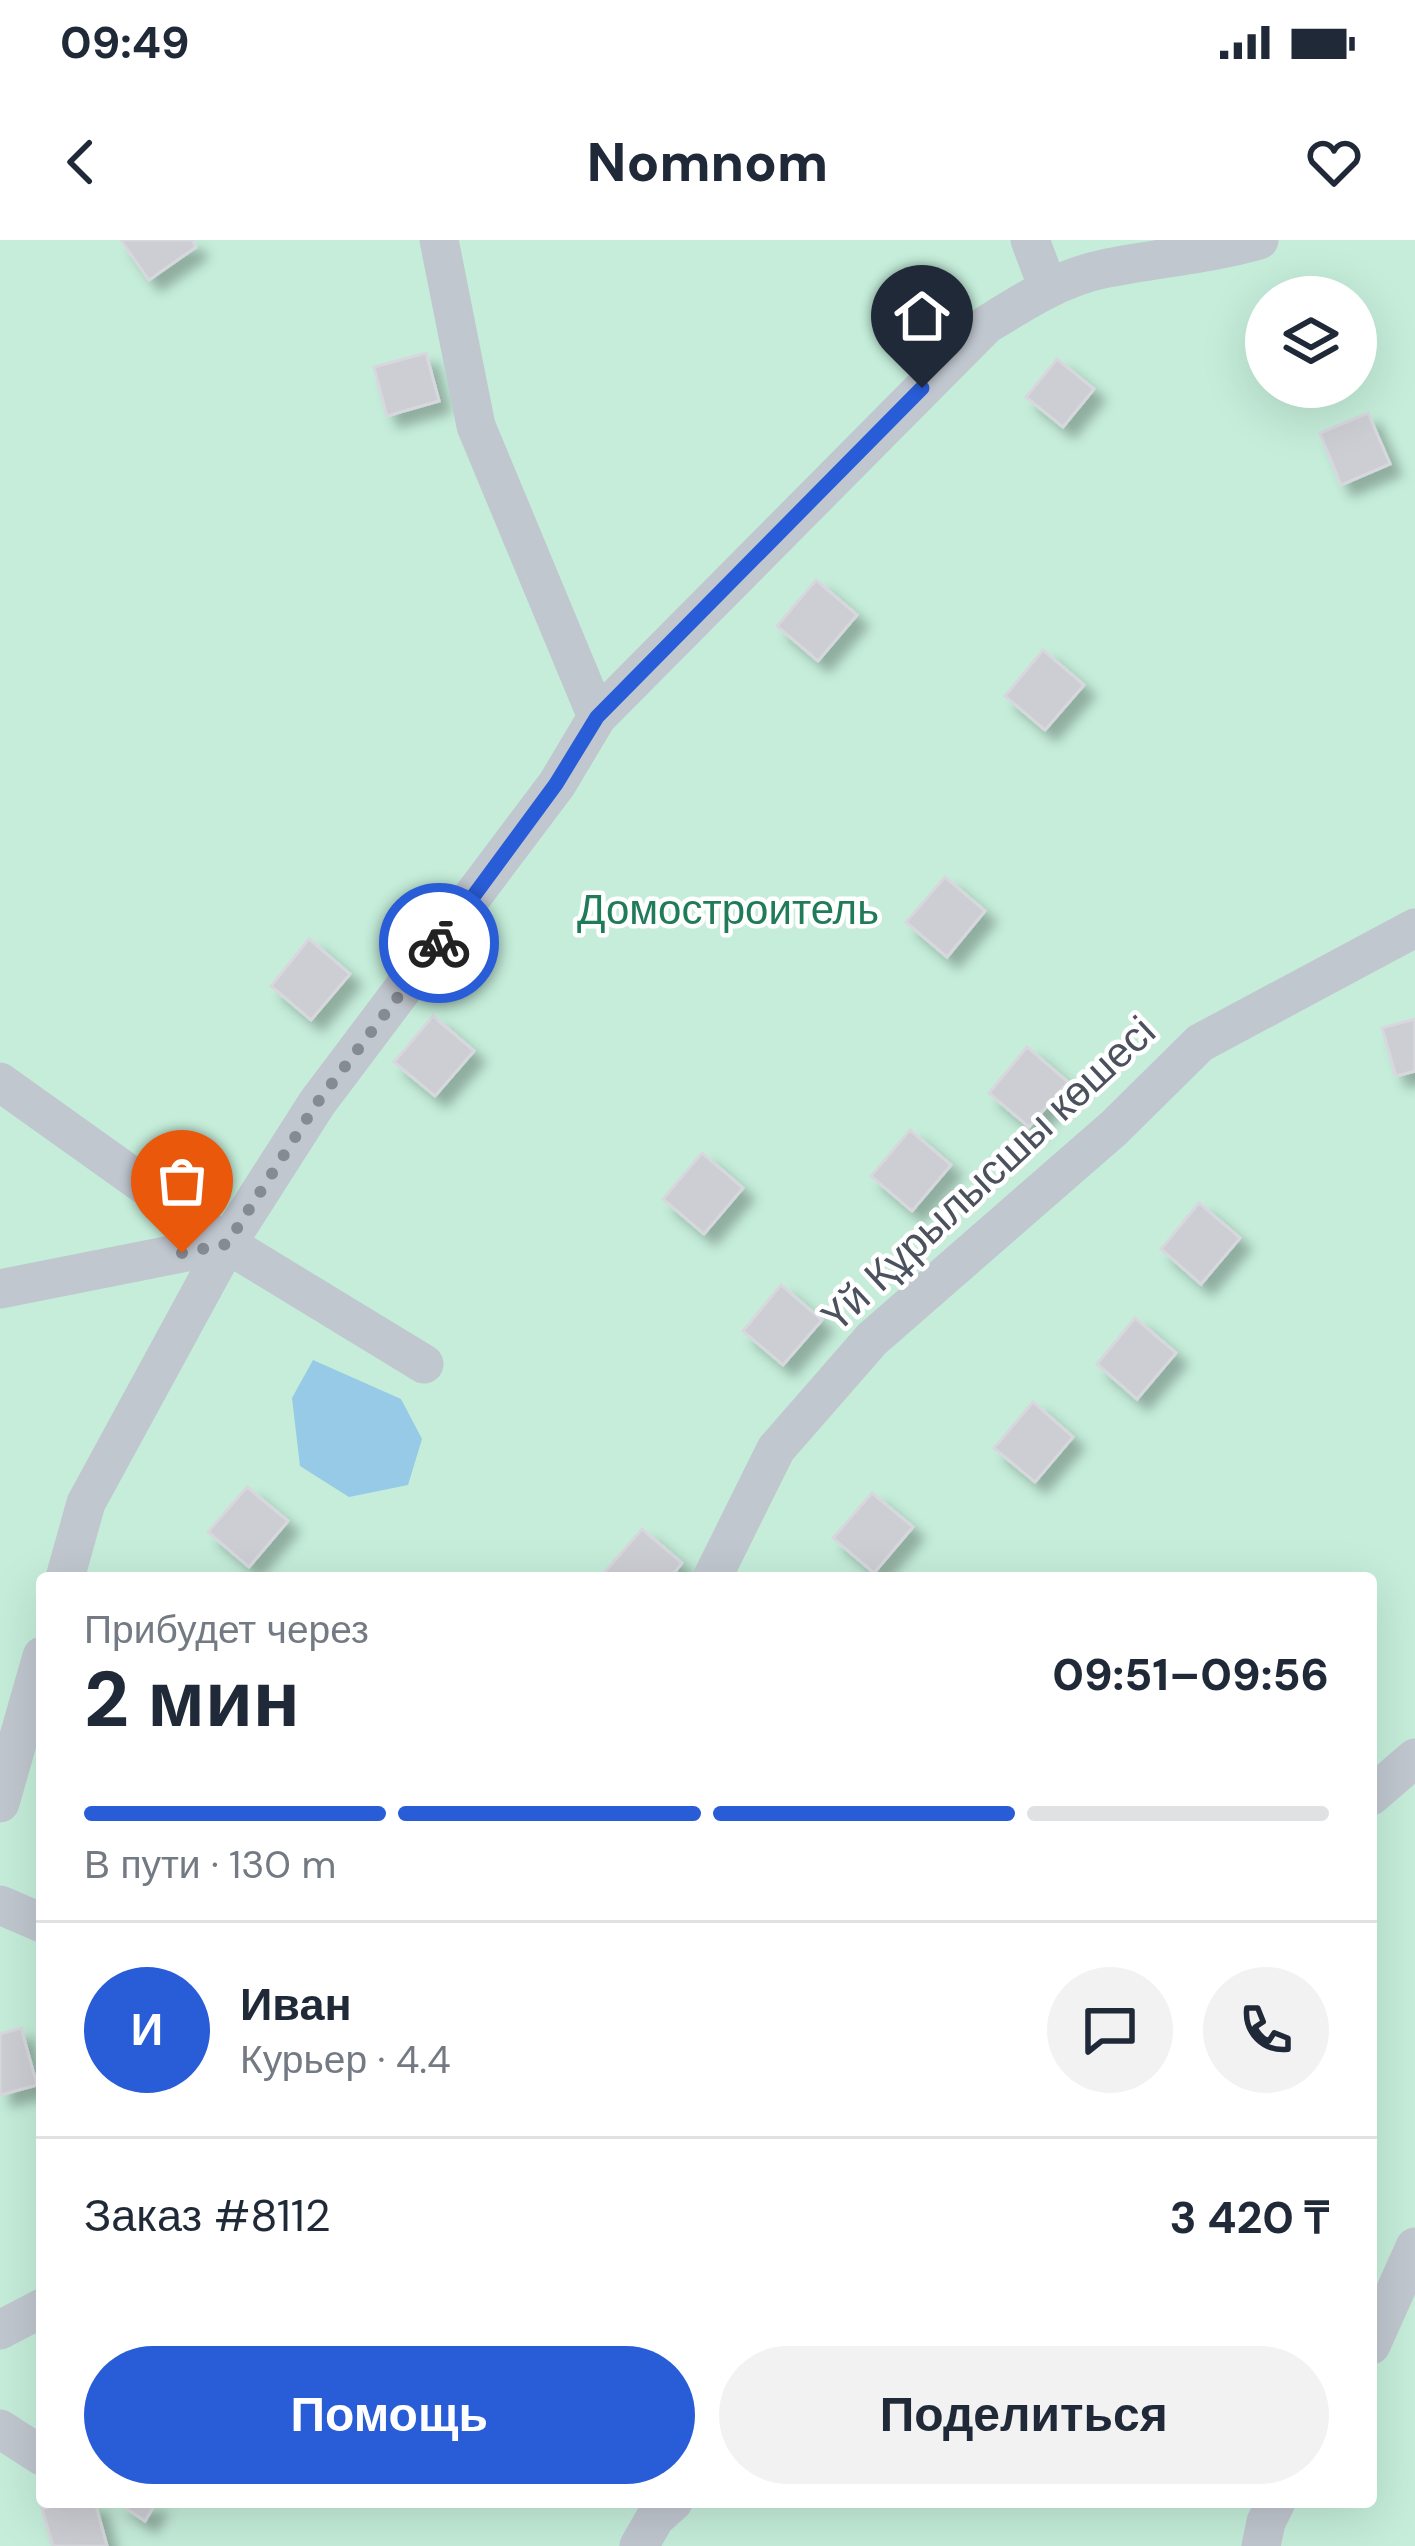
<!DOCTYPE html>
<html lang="ru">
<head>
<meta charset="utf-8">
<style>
	body { margin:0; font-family:"DM Sans",sans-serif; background:#f2f2f3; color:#1f2937; height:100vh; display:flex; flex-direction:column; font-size:45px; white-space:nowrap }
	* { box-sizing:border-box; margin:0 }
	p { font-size:39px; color:#747a83 }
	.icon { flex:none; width:66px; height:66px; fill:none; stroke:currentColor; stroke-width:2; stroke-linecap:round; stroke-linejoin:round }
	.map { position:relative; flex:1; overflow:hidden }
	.side { position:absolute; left:36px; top:1332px; width:1341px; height:936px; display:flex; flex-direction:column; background:#fff; border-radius:12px; box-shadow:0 12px 48px #0002 }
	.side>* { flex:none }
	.controls { position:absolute; left:1245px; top:36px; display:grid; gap:24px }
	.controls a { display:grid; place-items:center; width:132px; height:132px; border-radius:50%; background:#fff; box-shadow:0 12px 48px #0002; font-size:60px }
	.pin { position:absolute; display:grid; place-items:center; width:102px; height:102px; color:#fff; margin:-123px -51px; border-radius:50% 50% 50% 0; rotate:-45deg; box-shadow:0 0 12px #0007 }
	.pin .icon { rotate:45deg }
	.courier { position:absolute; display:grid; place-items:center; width:120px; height:120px; margin:-60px; border:9px solid #295cd7; border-radius:50%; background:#fff; color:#222; box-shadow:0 3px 15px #0007 }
	.head em { font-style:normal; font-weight:800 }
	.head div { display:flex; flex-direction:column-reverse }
	.head { display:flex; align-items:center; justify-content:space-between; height:204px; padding:0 48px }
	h1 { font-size:78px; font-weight:800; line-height:90px }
	.bar { display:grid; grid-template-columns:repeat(4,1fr); gap:18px 12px; align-content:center; height:144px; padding:0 48px }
	.bar i { height:15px; border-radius:9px; background:#e0e1e3 }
	.bar .on { background:#295cd7 }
	.bar p { grid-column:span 4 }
	.line { display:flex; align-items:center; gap:30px; padding:0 48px; border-top:3px solid #e0e1e3 }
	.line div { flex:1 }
	.round { display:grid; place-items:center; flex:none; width:126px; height:126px; border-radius:63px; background:#f2f2f3 }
	.action { display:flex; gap:24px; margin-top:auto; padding:24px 48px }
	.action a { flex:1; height:138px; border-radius:72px; background:#295cd7; color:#fff; font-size:48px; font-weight:800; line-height:138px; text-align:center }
	.action a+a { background:#f2f2f3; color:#1f2937 }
	.status { display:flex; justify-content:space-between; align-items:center; height:84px; padding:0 60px; background:#fff; direction:ltr }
	.status svg { height:33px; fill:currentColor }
	header { display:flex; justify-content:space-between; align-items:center; height:156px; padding:0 48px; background:#fff; font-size:54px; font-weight:800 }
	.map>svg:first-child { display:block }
</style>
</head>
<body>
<div class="status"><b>09:49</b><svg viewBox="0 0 49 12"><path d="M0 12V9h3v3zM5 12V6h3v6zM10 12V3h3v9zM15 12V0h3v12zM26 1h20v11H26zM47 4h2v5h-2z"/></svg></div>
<header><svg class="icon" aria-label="back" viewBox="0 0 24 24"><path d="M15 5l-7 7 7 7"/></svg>Nomnom<svg class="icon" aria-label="heart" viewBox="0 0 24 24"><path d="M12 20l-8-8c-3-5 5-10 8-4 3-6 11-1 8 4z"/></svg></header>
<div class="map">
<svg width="1415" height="2306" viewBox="0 0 1415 2306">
	<defs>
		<filter id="shadow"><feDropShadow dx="11" dy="11" stdDeviation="6" flood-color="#0004"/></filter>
	</defs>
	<rect width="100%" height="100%" fill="#f4f2f2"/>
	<path fill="#c5edda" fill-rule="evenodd" d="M0 0H1415V2306H0ZM1266 57H1356V147H1266ZM42 1338H1371V2262H42Z"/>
	<polygon fill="#96cae6" points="313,1120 401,1159 422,1199 408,1245 349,1257 300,1226 292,1158"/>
	<g fill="#ccced4" stroke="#d7d7dd" stroke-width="3" filter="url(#shadow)">
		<polygon points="121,0 192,0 196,7 149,40"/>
		<polygon points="426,113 439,161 387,176 374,127"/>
		<polygon points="1057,119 1094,149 1063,187 1026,157"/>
		<polygon points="1368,173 1390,224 1341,245 1320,193"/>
		<polygon points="816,340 857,375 818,421 777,386"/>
		<polygon points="1043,410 1084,445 1045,490 1005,456"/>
		<polygon points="945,637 985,671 947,717 906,682"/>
		<polygon points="309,699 350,734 311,780 271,746"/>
		<polygon points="433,776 474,811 435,856 394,822"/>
		<polygon points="1415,779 1415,831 1396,836 1382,788"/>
		<polygon points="1027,807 1068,842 1029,887 989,853"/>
		<polygon points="910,890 951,925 912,971 871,936"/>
		<polygon points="702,913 743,948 704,994 663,959"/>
		<polygon points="1199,963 1240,998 1201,1044 1161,1009"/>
		<polygon points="781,1045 822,1080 783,1125 743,1091"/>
		<polygon points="1135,1078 1176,1113 1137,1159 1097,1124"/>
		<polygon points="1033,1162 1073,1197 1035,1242 994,1208"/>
		<polygon points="247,1247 288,1281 249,1327 208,1292"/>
		<polygon points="872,1253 913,1287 874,1333 833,1298"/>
		<polygon points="642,1289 682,1323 670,1338 607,1338 603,1334"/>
		<polygon points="21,1788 37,1845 0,1855 0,1794"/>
		<polygon points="67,2262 95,2262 107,2306 53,2306 42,2269"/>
		<polygon points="117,2262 156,2262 145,2281"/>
	</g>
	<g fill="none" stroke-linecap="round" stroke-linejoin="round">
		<g stroke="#c1c7cf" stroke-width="39">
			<polyline points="439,0 476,186 597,477"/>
			<polyline points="1030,0 1048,48"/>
			<polyline points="0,842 227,1004 424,1124"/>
			<polyline points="0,1049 227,1004"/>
			<path d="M65 1338 86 1263 227 1004 317 863 557 544 597 477 986 85C1023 62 1060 38 1103 29 1155 18 1207 15 1259 0"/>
			<polyline points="712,1338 776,1209 872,1099 1114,888 1200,803 1415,688"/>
			<polyline points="1371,1556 1415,1518"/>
			<polyline points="0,1563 42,1416"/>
			<polyline points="0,1665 42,1683"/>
			<polyline points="0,2090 42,2068"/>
			<polyline points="1371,2105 1415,2007"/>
			<polyline points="0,2189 42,2216"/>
			<polyline points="639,2306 655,2278 673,2262"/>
			<polyline points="1261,2306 1266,2282 1276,2262"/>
		</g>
	</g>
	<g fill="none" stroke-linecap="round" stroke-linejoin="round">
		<polyline stroke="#868a92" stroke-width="12" stroke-dasharray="0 21.6" points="182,1013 227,1004 317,863 439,703"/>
		<polyline stroke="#295cd7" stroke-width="15" points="439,703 556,544 597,477 922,148"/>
	</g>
	<g text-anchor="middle" stroke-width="9" stroke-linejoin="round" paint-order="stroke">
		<g font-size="42" fill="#207b5b" stroke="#fff">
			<text x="728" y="684">Домостроитель</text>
		</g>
		<g font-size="42" fill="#4b525e" stroke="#fff">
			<text transform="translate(988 933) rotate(-43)" y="15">Үй Құрылысшы көшесі</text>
		</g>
	</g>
</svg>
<div class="controls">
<a><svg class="icon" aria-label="layers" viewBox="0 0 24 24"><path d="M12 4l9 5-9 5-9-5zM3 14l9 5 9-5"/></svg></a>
</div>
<div class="pin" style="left:182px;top:1013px;background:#ea580c"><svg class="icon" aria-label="bag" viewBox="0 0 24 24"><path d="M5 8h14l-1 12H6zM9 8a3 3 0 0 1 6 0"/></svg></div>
<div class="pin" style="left:922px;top:148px;background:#1f2937"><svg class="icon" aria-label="home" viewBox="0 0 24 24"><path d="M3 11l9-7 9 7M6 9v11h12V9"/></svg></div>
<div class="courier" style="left:439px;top:703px"><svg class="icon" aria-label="bike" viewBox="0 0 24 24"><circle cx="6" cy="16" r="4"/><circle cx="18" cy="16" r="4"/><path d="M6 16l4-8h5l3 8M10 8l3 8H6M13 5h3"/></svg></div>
<section class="side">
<div class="head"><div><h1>2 мин</h1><p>Прибудет через</p></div><em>09:51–09:56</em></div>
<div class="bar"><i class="on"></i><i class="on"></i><i class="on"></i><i></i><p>В пути · 130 m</p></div>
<div class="line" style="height:216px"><b class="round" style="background:#295cd7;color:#fff">И</b><div><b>Иван</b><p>Курьер · 4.4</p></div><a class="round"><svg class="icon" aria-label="chat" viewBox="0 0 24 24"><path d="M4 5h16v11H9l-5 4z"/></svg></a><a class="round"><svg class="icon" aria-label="phone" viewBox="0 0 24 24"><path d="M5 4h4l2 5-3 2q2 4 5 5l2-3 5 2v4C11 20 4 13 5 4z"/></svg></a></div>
<div class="line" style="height:156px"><div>Заказ #8112</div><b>3 420 ₸</b></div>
<div class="action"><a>Помощь</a><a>Поделиться</a></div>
</section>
</div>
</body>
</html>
